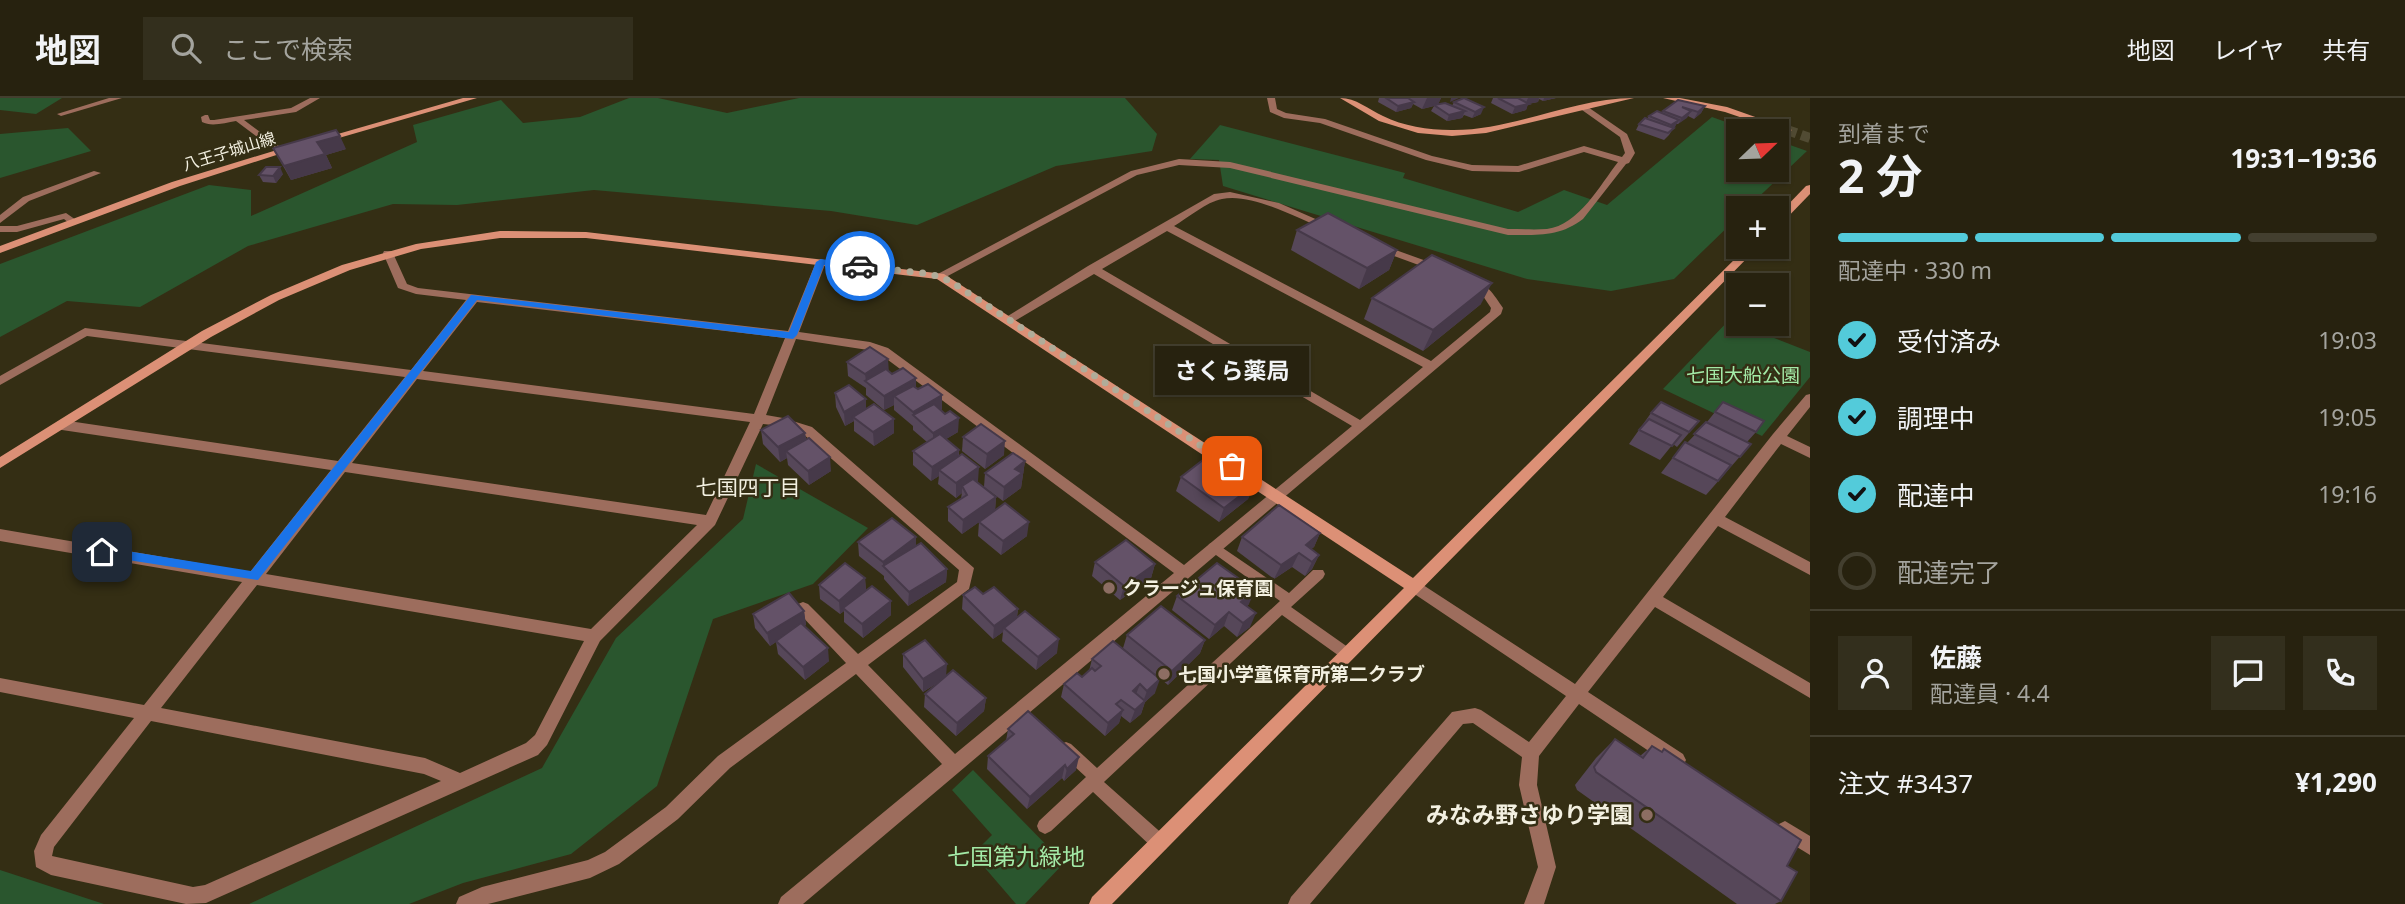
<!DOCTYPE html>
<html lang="ja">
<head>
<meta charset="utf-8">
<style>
	body { margin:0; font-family:"Noto Sans","Noto Sans JP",sans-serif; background:#332f1d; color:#f1f3f6; height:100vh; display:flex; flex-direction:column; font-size:26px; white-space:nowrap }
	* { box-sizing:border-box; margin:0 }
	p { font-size:23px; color:#a4a49e }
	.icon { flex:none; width:38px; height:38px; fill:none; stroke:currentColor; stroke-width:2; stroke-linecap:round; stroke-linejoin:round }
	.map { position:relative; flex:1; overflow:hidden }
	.details { display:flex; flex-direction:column; background:#27220f; width:595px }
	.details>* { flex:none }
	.needle { width:46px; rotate:67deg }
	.tools { position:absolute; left:1726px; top:21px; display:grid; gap:14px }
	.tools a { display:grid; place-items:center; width:63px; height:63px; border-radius:0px; background:#27220f; box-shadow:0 2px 5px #0004,0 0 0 2px #433f2f; font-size:35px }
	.pin { position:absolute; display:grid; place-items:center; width:60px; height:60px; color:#fff; margin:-30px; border-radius:14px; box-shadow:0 4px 10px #0006 }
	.courier { position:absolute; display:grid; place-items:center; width:70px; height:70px; margin:-35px; border:5px solid #1a73e8; border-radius:50%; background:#fff; color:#222; box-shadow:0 2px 9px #0007 }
	.bubble { position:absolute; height:49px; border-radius:0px; background:#27220f; box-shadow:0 2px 5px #0004,0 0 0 2px #433f2f; font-size:23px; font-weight:700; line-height:49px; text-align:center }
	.headline em { font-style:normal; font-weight:700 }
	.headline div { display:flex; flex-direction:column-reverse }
	.headline { display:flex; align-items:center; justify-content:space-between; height:119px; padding:0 28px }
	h1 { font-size:46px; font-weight:700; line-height:52px }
	.bar { display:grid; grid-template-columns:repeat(4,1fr); gap:10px 7px; align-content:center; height:84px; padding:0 28px }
	.bar i { height:9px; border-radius:5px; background:#433f2f }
	.bar .active { background:#53cbda }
	.bar p { grid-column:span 4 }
	.line { display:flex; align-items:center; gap:18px; padding:0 28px; border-top:2px solid #433f2f }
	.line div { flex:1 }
	.round { display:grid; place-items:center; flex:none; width:74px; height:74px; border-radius:0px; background:#332f1d }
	ol { padding:0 28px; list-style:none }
	li { display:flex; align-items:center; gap:21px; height:77px }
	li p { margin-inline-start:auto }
	li .icon { padding:7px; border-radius:50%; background:#53cbda; color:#111; stroke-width:4 }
	li:last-child { color:#a4a49e }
	li i { width:38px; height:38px; border:4px solid #433f2f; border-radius:50% }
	header { display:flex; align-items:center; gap:42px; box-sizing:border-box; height:98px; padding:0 35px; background:#27220f; border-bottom:2px solid #433f2f }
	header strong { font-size:33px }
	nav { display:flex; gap:38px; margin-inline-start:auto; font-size:24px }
	.search { width:490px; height:63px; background:#332f1d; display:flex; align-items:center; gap:18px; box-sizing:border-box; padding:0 24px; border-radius:0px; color:#a4a49e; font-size:26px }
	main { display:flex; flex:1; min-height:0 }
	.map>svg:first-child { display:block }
</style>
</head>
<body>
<header>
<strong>地図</strong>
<div class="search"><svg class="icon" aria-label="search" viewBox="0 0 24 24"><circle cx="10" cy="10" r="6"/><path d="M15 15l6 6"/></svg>ここで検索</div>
<nav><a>地図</a><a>レイヤ</a><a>共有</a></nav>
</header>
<main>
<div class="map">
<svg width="1810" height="806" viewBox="0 0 1810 806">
	<rect width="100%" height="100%" fill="#342e14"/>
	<g fill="#2a562e">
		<polygon points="0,0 62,0 36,16 0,12"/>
		<polygon points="629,0 658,0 727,15 799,0 1125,0 1157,36 1152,53 1056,68 917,127 831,113 594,92 457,107 393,106 248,148 140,209 67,203 0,239 0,166 209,87 251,92 251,118 417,44 413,27 501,2 523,25 580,19"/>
		<polygon points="1712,19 1751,33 1738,33 1738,72 1776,72 1776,42 1807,53 1747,110 1738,110 1738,119 1674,181 1611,193 1527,181 1223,88 1219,62 1190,61 1220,27 1405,75 1403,80 1518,114 1564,92 1607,107"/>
		<polygon points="68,30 91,53 0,80 0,36"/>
		<polygon points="1731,220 1738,226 1810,254 1810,279 1762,338 1663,291"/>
		<polygon points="756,366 868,430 813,486 713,521 657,688 571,756 463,785 409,806 249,806 542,670 616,540 743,421"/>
		<polygon points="973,672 1064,765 1025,806 1016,806 973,756 992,737 952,692"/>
		<polygon points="0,772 104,806 0,806"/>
	</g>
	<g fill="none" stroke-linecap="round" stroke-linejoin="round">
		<polyline stroke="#514b33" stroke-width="10" stroke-dasharray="10 5" stroke-linecap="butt" points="1787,32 1810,40"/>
		<g fill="#9d6d5d" fill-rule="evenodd">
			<polygon points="109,0 122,0 61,18 57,16"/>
			<path d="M310 0H320L296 14 244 22 283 51V55L280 56 236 23C225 25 211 29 202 24L201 19 205 17H208L210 22H214L291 10Z"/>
			<polygon points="94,73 101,75 29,103 0,125 0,117 23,99"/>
			<polygon points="66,115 76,122 76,126 70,126 64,121 17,134 0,134 0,128 17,128"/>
			<polygon points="1214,444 1289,495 1313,472 1323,472 1325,476 1323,480 1291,509 1352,552 1354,556 1352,560 1347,562 1342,560 1282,517 1104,684 1166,739 1168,745 1166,751 1160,753 1154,751 1093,694 1051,733 1045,736 1039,733 1037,728 1039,723 1086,679 1061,656 1059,651 1061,646 1066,644 1071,646 1097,670 1280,503 1209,452 1208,449 1209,446"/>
		</g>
		<g fill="#9d6d5d" fill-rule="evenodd">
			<path d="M1267 0H1275L1277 11 1286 15 1325 21 1432 58 1472 67 1518 68 1584 48 1622 59 1625 55 1620 39 1582 12V8L1585 7 1627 36 1635 55 1629 65 1626 66 1583 121C1560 139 1536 137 1508 137L1230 70 1179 67 1137 77 944 180 940 181 934 178 1131 73 1179 61 1230 64 1508 131C1521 131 1534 132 1547 131 1579 127 1600 87 1618 64L1584 54 1519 74 1472 73 1426 62 1320 25 1284 20 1270 14Z"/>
			<path d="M1230 94 1279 105 1336 130 1335 132H1327C1301 122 1251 94 1222 101 1206 104 1188 120 1174 128L1431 263 1490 214 1491 210 1481 195 1467 186V182C1484 180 1494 197 1503 210L1501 216 803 806H778L781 799 942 666 856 576 730 670 678 721 619 766 590 780 488 806H456L459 799 482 789 588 762 605 754 666 709 718 658 846 565 798 514 795 510 798 506 803 504 808 506 858 556 957 484 959 472 802 335 782 328 763 326 715 427 600 543 547 647 538 657 206 805 186 806 51 777 36 769 34 753 41 737 134 620 0 594V580L144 607 242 484 0 443V431L250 474 331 372 62 332 57 330 55 327 57 324 62 322 338 363 405 279 87 238 0 287V278L85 230 411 272 466 202 416 196 398 190 383 155 384 153H392L407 186 418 190 788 233 816 164 821 161 826 164 799 234 870 244 888 250 1184 467 1352 328 1094 176 1013 224H1005L1003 221 1088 168 1214 96ZM1167 133 1423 269 1360 322 1102 171ZM477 204 785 240 754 316 423 273ZM796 241 868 252 880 256 1174 475 955 656 868 567 969 491 974 470 812 329 783 320 766 317ZM417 281 750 324 706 417 352 365ZM345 374 697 427 591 531 266 476ZM257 487 584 543 535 637 526 645 460 675 425 660 161 610ZM151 623 424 676 441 683 205 787 193 789 52 758 54 749Z"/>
			<polygon points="1379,146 1443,169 1445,171 1443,173 1435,173 1375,151 1374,149"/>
			<polygon points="1810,296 1810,309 1787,338 1810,349 1810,360 1781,346 1725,419 1810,464 1810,477 1718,428 1663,499 1810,585 1810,600 1655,509 1588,594 1683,656 1686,662 1683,668 1677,670 1671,668 1579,606 1539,658 1537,687 1556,769 1544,806 1524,806 1538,769 1519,687 1522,659 1473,625 1463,626 1310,806 1288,806 1291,799 1452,614 1475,610 1481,612 1529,644 1566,598 1410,493 1407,489 1410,485 1415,483 1420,485 1575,586 1773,336 1806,297"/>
			<polygon points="1785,723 1810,738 1810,757 1779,738 1776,732 1779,726"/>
		</g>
		<g fill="#dc9076" fill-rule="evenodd">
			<polygon points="463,0 477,0 325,44 317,42"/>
			<path d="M1340 0C1356 0 1368 11 1383 18 1403 28 1428 32 1451 32 1513 33 1572 0 1634 0L1486 35 1452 38 1418 35 1379 23Z"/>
			<polygon points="1663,0 1680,0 1727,9 1792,32 1787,35 1725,14"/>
			<polygon points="290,48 298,50 180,88 0,155 0,148 172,84"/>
			<polygon points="1810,87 1810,96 1780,127 1776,128 1776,119 1806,88"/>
			<polygon points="500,133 586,134 944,176 1413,480 1747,149 1758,149 1112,806 1089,806 1092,799 1404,490 937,181 586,140 500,140 421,151 350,172 279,202 211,239 0,370 0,359 202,233 271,197 342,167 416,146"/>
		</g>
	</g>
	<g fill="#564759">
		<polygon points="1379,0 1441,0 1438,6 1452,8 1454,4 1481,16 1472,20 1464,17 1462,20 1447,23 1431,13 1434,8 1422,11 1413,6 1411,10 1396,14 1378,4"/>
		<polygon points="1493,0 1556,0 1543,3 1539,1 1538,4 1528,6 1526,12 1512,16 1491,5"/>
		<polygon points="1705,8 1701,15 1694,21 1688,18 1678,26 1676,26 1669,37 1664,42 1636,32 1639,26 1647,21 1649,18 1662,15 1663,13"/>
		<polygon points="273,50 346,51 326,57 332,70 291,82"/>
		<polygon points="283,76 276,85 263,84 259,77"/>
		<polygon points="1297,132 1397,152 1389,172 1359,191 1291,152"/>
		<polygon points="1372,200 1481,206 1423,253 1364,221"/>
		<polygon points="847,264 889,273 892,276 916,280 916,290 942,311 941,312 958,334 946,341 959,352 959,358 978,383 977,384 996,399 995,413 1027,438 1001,457 978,438 979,424 962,436 948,423 948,409 961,400 962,395 956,400 938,386 939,378 931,383 913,367 913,353 927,344 913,332 913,328 894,312 894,307 884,312 866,297 866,290 848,278"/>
		<polygon points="835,295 866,301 866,311 894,321 894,335 874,348 854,333 854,323 845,328 836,309"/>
		<polygon points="1723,304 1756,334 1747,344 1751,346 1706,397 1661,375 1685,344 1687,345 1707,324"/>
		<polygon points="1651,315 1699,323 1677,349 1673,346 1660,362 1629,346"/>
		<polygon points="761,332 805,335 806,341 831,373 809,387 788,367 787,360 780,364 763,346"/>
		<polygon points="963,339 1004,357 985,371 962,353"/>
		<polygon points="1025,363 1021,390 1003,403 984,389 985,375"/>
		<polygon points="1181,379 1231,380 1254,387 1248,401 1219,424 1176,393"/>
		<polygon points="1320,435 1314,449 1311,451 1319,457 1312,471 1305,478 1292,469 1274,481 1237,453 1242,439"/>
		<polygon points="916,439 916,448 947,471 946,484 908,508 884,481 884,478 859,458 858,444"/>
		<polygon points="1095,464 1155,466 1151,480 1120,502 1092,478"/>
		<polygon points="865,480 866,493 891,517 863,540 844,524 844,513 840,516 820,501 819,487"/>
		<polygon points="983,496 1018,511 1017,519 1057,555 1036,572 1002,543 1003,534 993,541 962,511 963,497"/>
		<polygon points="1177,498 1249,506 1247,508 1250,529 1237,539 1224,528 1209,541 1172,512"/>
		<polygon points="804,513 806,527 804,528 829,563 805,582 778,556 776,544 770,548 755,530 753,516"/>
		<polygon points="1127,537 1205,542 1200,555 1168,587 1123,550"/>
		<polygon points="903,556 946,578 986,600 984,613 956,638 924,609 925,596 939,584 923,594 903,569"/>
		<polygon points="1092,561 1155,595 1145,604 1141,616 1130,625 1121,618 1119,625 1105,638 1061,599 1064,586 1082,579 1089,573"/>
		<polygon points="1008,631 1076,672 1064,683 1062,680 1027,711 987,671 988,658 1006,643"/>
		<polygon points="1615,641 1640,658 1652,648 1787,768 1781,803 1775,806 1737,806 1577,692 1575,687 1596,660"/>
	</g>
	<g fill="#463949">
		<polygon points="1427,0 1441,0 1438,7 1434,7 1434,8 1422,11"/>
		<polygon points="1451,0 1459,0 1450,4"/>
		<polygon points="1528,0 1539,0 1538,4 1528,6 1526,12 1512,16 1515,9 1525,7"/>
		<polygon points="1544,0 1556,0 1543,3"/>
		<polygon points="1414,4 1411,10 1396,14 1398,8"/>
		<polygon points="1705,8 1701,15 1694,21 1698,14"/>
		<polygon points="1484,9 1481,16 1472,20 1475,14"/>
		<polygon points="1465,13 1462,20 1447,23 1449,17"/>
		<polygon points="1691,13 1687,20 1678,26 1682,20"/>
		<polygon points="1679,22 1675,29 1667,33 1671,27"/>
		<polygon points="340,38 346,51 326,57 332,70 291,82 284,68 317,44"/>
		<polygon points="280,69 283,76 276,85 273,78"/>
		<polygon points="1397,152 1389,172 1359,191 1367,170"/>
		<polygon points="1492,185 1481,206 1423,253 1433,232"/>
		<polygon points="888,261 889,275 866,283 865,276"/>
		<polygon points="916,280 916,294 894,298 894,307 884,312 884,298"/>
		<polygon points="942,297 942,311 920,324 913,317 913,328 913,314"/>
		<polygon points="866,301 866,316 853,319 854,323 845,328 844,314"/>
		<polygon points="959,320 958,334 933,349 933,335"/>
		<polygon points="894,321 894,335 874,348 873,334"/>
		<polygon points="805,335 807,349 786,353 787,360 780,364 778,349"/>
		<polygon points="1005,343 1004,357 985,371 987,356"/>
		<polygon points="959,352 958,366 939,372 939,378 931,383 932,369"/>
		<polygon points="830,359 831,373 809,387 808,373"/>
		<polygon points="1025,363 1021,390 1003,403 1004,389 1015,371"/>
		<polygon points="979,369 978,383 965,393 962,388 962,395 956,400 956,385"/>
		<polygon points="1254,387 1248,401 1219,424 1224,410"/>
		<polygon points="996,399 995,413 962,436 963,422"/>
		<polygon points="1029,424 1027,438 1001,457 1003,443"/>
		<polygon points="1320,435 1314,449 1303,458 1306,447"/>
		<polygon points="916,439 916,453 883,468 883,478 883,464"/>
		<polygon points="1299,455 1292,469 1274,481 1281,467"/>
		<polygon points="1319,457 1312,471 1305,478 1312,464"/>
		<polygon points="1155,466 1151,480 1120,502 1124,488"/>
		<polygon points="947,471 946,484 908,508 909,494"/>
		<polygon points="865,480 866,494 843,510 844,513 840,516 839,503"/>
		<polygon points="1255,492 1249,506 1236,518 1241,504"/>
		<polygon points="891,503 891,517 863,540 862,526"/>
		<polygon points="1018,511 1016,525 1004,530 1003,534 993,541 994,528"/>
		<polygon points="804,513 806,527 778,544 776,543 776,544 770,548 767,535"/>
		<polygon points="1229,514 1224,528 1209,541 1215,527"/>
		<polygon points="1256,515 1250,529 1237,539 1243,525"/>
		<polygon points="1059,541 1057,555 1036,572 1038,559"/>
		<polygon points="1205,542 1200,555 1168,587 1172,573"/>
		<polygon points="828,550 829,563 805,582 803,569"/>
		<polygon points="947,566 946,579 923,594 923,581"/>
		<polygon points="1160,581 1155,595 1145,604 1141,616 1130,625 1135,612 1143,604 1147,593"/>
		<polygon points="1140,586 1135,599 1133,593"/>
		<polygon points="986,600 984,613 956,638 957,625"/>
		<polygon points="1123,612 1119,625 1105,638 1108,625"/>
		<polygon points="1079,659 1076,672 1064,683 1067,671"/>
		<polygon points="1065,667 1062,680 1027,711 1030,699"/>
	</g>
	<g fill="#645268" stroke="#463949" stroke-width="2">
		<polygon points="1386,0 1408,0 1414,4 1398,8"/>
		<polygon points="1464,0 1484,9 1475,14 1454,4"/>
		<polygon points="1498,0 1518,0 1529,6 1515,9"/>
		<polygon points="1678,2 1705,8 1698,14 1682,9 1691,13 1682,20 1663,13"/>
		<polygon points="1445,5 1465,13 1449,17 1434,7"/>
		<polygon points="1657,13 1679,22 1671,27 1649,18"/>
		<polygon points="1645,20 1674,30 1668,35 1639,26"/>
		<polygon points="336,32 340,38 317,44 325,56 284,68 273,50"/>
		<polygon points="266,69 280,69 273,78 259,77"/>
		<polygon points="1328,115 1397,152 1367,170 1297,132"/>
		<polygon points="1432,157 1492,185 1433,232 1372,200"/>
		<polygon points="870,249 888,261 865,276 847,264"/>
		<polygon points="903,270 916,280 884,298 865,283 886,271 892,276"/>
		<polygon points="928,286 942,297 913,314 894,298 913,288 918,291"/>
		<polygon points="849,287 866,301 844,314 835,295"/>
		<polygon points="1661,304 1699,323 1689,334 1651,315"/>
		<polygon points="1723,304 1764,323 1756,334 1715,314"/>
		<polygon points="874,306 894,321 873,334 853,319"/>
		<polygon points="934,306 945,316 950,313 959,320 933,335 913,317"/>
		<polygon points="788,318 805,335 778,349 761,332"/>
		<polygon points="1649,321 1681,337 1672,348 1639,332"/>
		<polygon points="1706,324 1751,346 1740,359 1694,336"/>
		<polygon points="981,326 1005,343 987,356 963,339"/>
		<polygon points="940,336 959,352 932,369 913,353"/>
		<polygon points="809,340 830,359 808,373 786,353"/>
		<polygon points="1685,344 1731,367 1718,383 1673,360"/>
		<polygon points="1013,355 1025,363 1015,371 1022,375 1004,389 985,375"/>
		<polygon points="962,356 979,369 956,385 939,372"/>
		<polygon points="1203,362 1231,380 1237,377 1254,387 1224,410 1181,379"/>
		<polygon points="973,381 996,399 963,422 948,409 967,397 962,388"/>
		<polygon points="1005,405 1029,424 1003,443 979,424"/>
		<polygon points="1279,407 1320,435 1306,447 1319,457 1312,464 1299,455 1281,467 1242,439"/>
		<polygon points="892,420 916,439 883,464 858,444"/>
		<polygon points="1126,442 1155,466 1124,488 1095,464"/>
		<polygon points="921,445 947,471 909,494 883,468"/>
		<polygon points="845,465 865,480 839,503 819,487"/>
		<polygon points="1217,465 1255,492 1241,504 1256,515 1243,525 1229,514 1215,527 1177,498"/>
		<polygon points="872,488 891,503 862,526 843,510"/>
		<polygon points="975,489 983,496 994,489 1018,511 994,528 963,497"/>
		<polygon points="789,495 804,513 767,535 753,516"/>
		<polygon points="1161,508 1205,542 1172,573 1127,537"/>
		<polygon points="1025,513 1059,541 1038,559 1004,530"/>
		<polygon points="801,525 828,550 803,569 776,543"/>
		<polygon points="925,542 947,566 923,581 903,556"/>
		<polygon points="1113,543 1160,581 1147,593 1140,586 1133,593 1145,603 1135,612 1121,602 1116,606 1123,612 1108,625 1064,586 1077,575 1082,579 1092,570 1095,573 1101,568 1092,561"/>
		<polygon points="953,572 986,600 957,625 925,596"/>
		<polygon points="1028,613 1079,659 1067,671 1065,667 1030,699 988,658 1014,636 1008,631"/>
		<polygon points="1615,641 1643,660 1652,648 1662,654 1664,651 1801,742 1787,768 1797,774 1781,803 1596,674 1594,669"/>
	</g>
	<polygon fill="#1a73e8" points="821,161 864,168 860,171 824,167 797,237 793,241 477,202 258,482 102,458 96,454 102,449 251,473 471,197 789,234 816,164"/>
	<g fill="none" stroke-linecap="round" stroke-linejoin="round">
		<polyline stroke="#b0ac99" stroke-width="7" stroke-dasharray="0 12.6" points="860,168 931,176 950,183 1232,368"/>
	</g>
	<g fill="#8d6e63" stroke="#342e14" stroke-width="2.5">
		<circle cx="1109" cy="490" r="7"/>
		<circle cx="1164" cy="576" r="7"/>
		<circle cx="1647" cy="717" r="7"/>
	</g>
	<g text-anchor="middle" stroke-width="5" stroke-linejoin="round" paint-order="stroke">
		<g font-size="16" fill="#f3f0e1" stroke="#342e14">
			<text transform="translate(229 53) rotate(-17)" y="6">八王子城山線</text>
		</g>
		<g font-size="19" fill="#a3eaa7" stroke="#342e14">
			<text x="1743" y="284">七国大船公園</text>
		</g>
		<g font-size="19" font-weight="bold" fill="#f3f0e1" stroke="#342e14" text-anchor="start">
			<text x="1123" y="497">クラージュ保育園</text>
			<text x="1178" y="583">七国小学童保育所第二クラブ</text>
		</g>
		<g font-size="21" fill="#f3f0e1" stroke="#342e14">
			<text x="748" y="397">七国四丁目</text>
		</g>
		<g font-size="23" font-weight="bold" fill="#f3f0e1" stroke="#342e14" text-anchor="end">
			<text x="1633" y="725">みなみ野さゆり学園</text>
		</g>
		<g font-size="23" fill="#a3eaa7" stroke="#342e14">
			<text x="1016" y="767">七国第九緑地</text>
		</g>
	</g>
</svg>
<div class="tools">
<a><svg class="needle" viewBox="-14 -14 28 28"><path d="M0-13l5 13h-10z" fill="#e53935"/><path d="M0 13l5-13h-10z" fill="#a4a49e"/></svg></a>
<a>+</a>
<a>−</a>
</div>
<div class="pin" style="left:1232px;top:368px;background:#ea580c"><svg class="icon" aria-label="bag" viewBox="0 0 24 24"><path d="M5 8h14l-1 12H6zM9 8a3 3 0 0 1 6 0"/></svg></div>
<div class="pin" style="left:102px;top:454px;background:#1f2937"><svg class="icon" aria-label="home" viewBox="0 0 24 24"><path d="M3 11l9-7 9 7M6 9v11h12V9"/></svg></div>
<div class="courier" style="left:860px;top:168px"><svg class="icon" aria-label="car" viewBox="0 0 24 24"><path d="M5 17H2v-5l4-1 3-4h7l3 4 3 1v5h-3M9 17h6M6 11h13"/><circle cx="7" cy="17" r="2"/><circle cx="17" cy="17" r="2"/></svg></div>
<div class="bubble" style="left:1155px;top:248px;width:154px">さくら薬局</div>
</div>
<section class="details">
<div class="headline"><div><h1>2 分</h1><p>到着まで</p></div><em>19:31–19:36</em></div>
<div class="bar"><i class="active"></i><i class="active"></i><i class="active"></i><i></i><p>配達中 · 330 m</p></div>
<ol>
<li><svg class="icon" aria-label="check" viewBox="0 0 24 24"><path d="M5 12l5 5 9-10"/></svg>受付済み<p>19:03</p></li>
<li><svg class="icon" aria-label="check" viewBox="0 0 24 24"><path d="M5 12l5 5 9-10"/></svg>調理中<p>19:05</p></li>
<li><svg class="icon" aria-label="check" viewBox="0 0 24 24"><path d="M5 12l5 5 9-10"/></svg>配達中<p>19:16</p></li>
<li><i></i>配達完了</li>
</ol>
<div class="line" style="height:126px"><a class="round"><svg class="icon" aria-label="person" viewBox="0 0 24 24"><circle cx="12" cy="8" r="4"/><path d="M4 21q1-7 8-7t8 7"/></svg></a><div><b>佐藤</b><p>配達員 · 4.4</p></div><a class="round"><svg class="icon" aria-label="chat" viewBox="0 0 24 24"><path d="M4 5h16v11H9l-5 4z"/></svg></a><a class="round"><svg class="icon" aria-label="phone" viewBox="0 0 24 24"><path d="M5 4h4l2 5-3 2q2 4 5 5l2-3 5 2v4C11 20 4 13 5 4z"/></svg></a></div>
<div class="line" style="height:91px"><div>注文 #3437</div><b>¥1,290</b></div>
</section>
</main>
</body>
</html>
